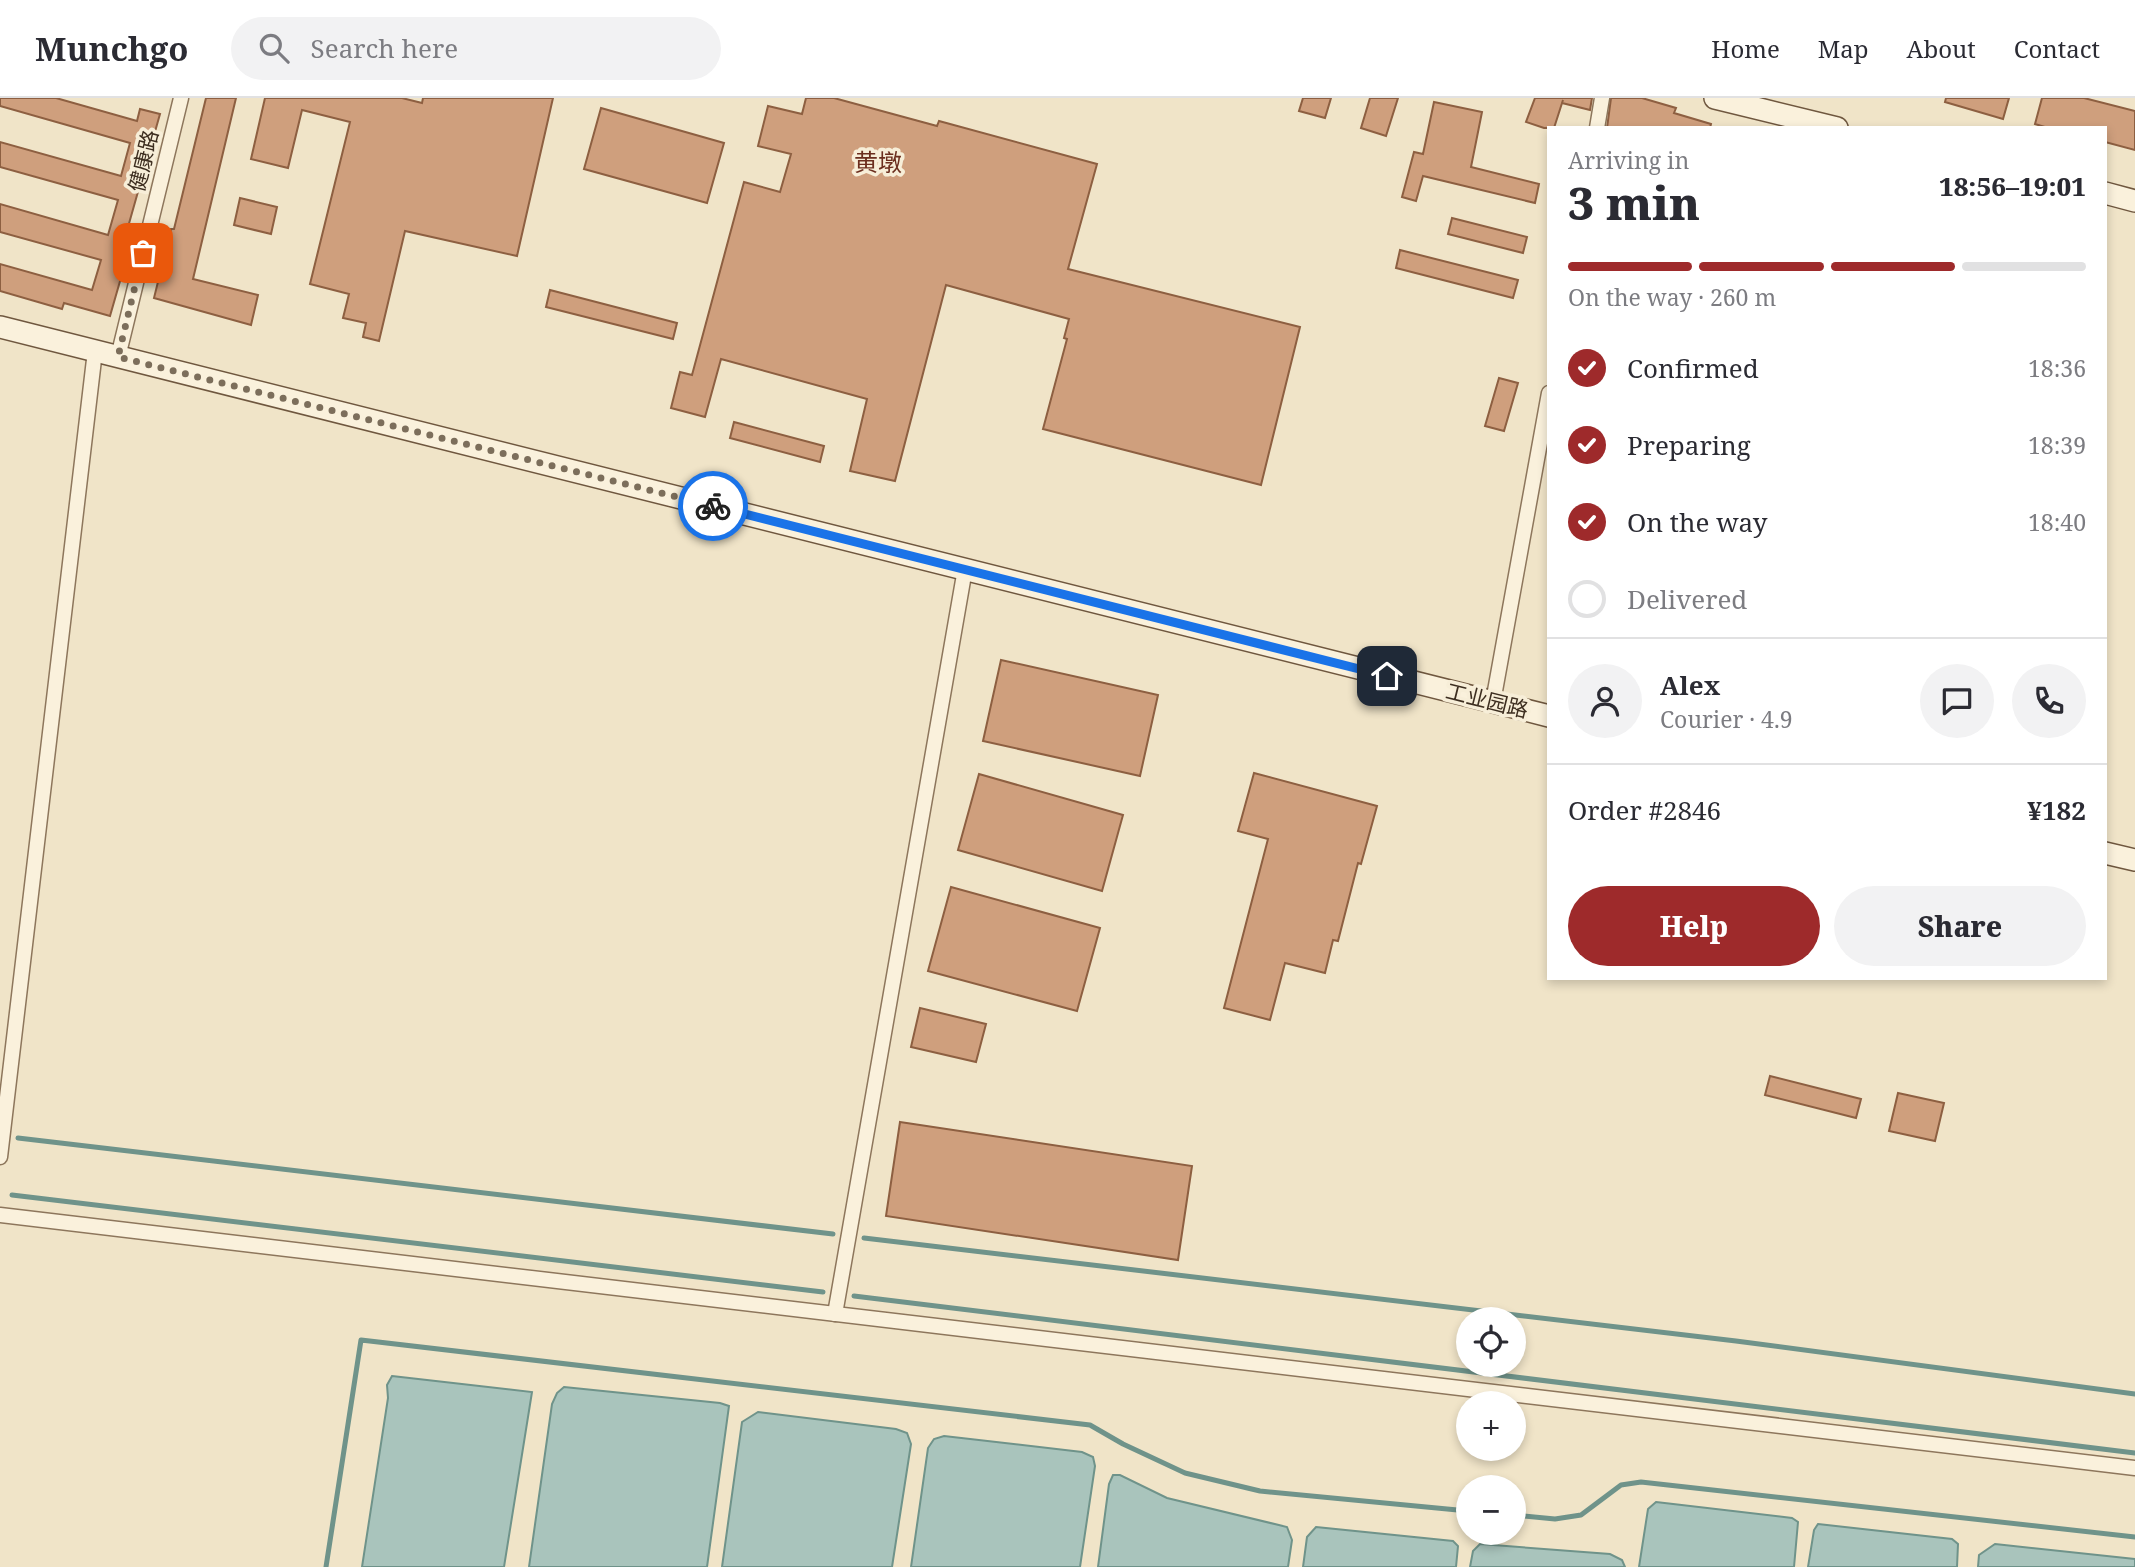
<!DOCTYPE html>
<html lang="en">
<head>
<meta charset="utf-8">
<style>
	body { margin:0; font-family:"Noto Serif","Noto Sans SC",serif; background:#f2f2f3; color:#2b2b33; height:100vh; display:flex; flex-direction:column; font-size:26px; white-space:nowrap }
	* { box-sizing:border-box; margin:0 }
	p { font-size:23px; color:#7c7c81 }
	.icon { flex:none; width:38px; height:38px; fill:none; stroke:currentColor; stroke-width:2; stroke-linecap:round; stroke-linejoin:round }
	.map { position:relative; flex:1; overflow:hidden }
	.panel { position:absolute; left:1547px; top:28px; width:560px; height:854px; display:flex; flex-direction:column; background:#fff; border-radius:0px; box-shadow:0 4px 10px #0003 }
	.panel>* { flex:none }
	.buttons { position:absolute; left:1456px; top:1209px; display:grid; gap:14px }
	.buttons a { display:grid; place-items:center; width:70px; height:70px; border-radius:50%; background:#fff; box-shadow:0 4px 10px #0003; font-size:35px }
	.pin { position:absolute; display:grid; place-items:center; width:60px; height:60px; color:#fff; margin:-30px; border-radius:14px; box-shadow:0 4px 10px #0006 }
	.courier { position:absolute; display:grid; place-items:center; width:70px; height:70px; margin:-35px; border:5px solid #1a73e8; border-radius:50%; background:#fff; color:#222; box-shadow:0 2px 9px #0007 }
	.summary em { font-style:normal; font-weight:800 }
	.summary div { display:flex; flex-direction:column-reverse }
	.summary { display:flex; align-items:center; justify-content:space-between; height:119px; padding:0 21px }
	h1 { font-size:46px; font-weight:800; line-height:52px }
	.bar { display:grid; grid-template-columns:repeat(4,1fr); gap:10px 7px; align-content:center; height:84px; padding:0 21px }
	.bar i { height:9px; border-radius:5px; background:#e1e1e2 }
	.bar .active { background:#9e2a2b }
	.bar p { grid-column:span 4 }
	.line { display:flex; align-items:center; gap:18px; padding:0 21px; border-top:2px solid #e1e1e2 }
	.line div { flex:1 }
	.round { display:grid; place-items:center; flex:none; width:74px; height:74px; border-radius:37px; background:#f2f2f3 }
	ol { padding:0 21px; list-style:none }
	li { display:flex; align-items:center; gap:21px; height:77px }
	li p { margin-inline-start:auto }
	li .icon { padding:7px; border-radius:50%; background:#9e2a2b; color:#fff; stroke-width:4 }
	li:last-child { color:#7c7c81 }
	li i { width:38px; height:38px; border:4px solid #e1e1e2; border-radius:50% }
	.primary-button { display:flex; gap:14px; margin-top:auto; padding:14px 21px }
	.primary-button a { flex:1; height:80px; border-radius:42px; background:#9e2a2b; color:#fff; font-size:28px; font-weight:800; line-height:80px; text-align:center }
	.primary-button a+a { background:#f2f2f3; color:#2b2b33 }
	header { display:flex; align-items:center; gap:42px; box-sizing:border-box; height:98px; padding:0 35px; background:#fff; border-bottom:2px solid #e1e1e2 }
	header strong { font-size:33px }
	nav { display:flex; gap:38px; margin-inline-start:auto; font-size:24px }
	.search { width:490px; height:63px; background:#f2f2f3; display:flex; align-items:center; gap:18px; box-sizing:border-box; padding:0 24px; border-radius:38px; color:#7c7c81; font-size:26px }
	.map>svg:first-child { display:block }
</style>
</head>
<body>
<header>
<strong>Munchgo</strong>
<div class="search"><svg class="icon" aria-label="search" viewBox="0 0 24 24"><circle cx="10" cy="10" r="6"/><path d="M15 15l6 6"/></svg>Search here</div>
<nav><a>Home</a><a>Map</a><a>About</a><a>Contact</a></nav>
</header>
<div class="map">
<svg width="2135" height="1469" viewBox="0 0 2135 1469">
	<rect width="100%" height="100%" fill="#f0e4c8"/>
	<g fill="#a9c4bc" stroke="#6f938a" stroke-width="2">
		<polygon points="392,1278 532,1294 504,1469 362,1469 388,1300 387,1287"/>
		<polygon points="564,1289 720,1305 729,1308 707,1469 529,1469 552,1306 557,1295"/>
		<polygon points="758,1314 896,1331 907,1335 911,1346 892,1469 722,1469 742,1324"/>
		<polygon points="944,1338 1082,1354 1093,1359 1095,1368 1080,1469 911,1469 928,1350 934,1341"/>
		<polygon points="1113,1377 1120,1377 1167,1400 1287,1429 1292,1442 1288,1469 1098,1469 1109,1386"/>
		<polygon points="1656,1404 1792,1420 1798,1424 1794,1469 1639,1469 1648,1411"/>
		<polygon points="1818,1426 1952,1441 1958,1446 1957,1469 1808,1469 1814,1432"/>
		<polygon points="1316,1429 1453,1443 1458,1448 1456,1469 1303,1469 1307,1439"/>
		<polygon points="1480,1446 1610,1456 1622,1462 1625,1469 1470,1469 1473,1453"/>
		<polygon points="1995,1446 2135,1461 2135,1469 1978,1469 1979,1457"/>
	</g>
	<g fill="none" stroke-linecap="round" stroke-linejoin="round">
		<g stroke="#6f938a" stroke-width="5">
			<polyline points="18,1040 833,1136"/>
			<polyline points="12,1097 823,1194"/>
			<polyline points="864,1140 1736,1243 2135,1296"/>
			<polyline points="854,1198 2135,1355"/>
			<polyline points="1514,1417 1555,1421 1581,1417 1621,1387 1641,1384 2135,1439"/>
			<polyline points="326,1469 361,1242 1090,1327 1123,1346 1185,1375 1260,1393 1468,1413"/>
		</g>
	</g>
	<g fill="#cf9f7d" stroke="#8d5f41" stroke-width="2">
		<polygon points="0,0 56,0 137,23 140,11 160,16 128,129 135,131 110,218 64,205 62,211 0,193 0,166 92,192 101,162 0,134 0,106 108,137 118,102 0,69 0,44 121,78 130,45 0,8"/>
		<polygon points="206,0 236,0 193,181 258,197 251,227 154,200 171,131 174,131"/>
		<polygon points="265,0 402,0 422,5 423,0 553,0 517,158 405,133 379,243 363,239 366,225 343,220 349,196 310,186 350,24 302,12 288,70 251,61"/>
		<polygon points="806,0 834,0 937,28 939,23 1097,66 1068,171 1300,229 1261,387 1043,331 1067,241 1064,240 1069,221 946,187 895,383 850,373 867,301 721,261 705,319 671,310 680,274 692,277 744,84 780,94 791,56 758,48 768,8 802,16"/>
		<polygon points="1303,0 1331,0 1325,20 1299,13"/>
		<polygon points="1370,0 1398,0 1386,38 1361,30"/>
		<polygon points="1535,0 1592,0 1590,12 1562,5 1563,2 1554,30 1544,30 1526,24"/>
		<polygon points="1611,0 1642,0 1676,10 1674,15 1711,26 1710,30 1607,30"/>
		<polygon points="1946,0 2009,0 2003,21 1945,4"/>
		<polygon points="2042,0 2084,0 2135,13 2135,52 2105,44 2105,30 2048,30 2035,26"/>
		<polygon points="1434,4 1482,14 1471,69 1539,86 1535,105 1423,78 1416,103 1402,99 1414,54 1423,56"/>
		<polygon points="601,10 724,45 707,105 584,71"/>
		<polygon points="240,100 277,109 271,136 234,127"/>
		<polygon points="1452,120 1527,139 1523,155 1448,136"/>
		<polygon points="1400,152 1518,182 1513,200 1396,170"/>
		<polygon points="550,192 677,225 673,241 546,209"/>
		<polygon points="1499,280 1518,285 1504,333 1485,328"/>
		<polygon points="734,324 824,348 820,364 730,340"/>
		<polygon points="1001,562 1158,597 1140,678 983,643"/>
		<polygon points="1254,675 1377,708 1361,766 1358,765 1338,843 1333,842 1325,875 1285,865 1270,922 1224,910 1268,741 1238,733"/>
		<polygon points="979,676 1123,717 1102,793 958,752"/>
		<polygon points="951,789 1100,830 1077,913 928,873"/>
		<polygon points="920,910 986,926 976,964 911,949"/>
		<polygon points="1770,978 1861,1001 1856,1020 1765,997"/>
		<polygon points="1898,995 1944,1005 1935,1043 1889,1033"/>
		<polygon points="900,1024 1192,1068 1178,1162 886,1118"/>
	</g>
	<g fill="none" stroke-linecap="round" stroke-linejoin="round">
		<g stroke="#8d765c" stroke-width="17">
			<g id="street">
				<polyline points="1597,30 1602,0"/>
				<polyline points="118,259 181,0"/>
				<polyline points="1493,604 1549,295"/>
				<polyline points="0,1059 95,253"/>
				<polyline points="0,1117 2135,1370"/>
				<polyline points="835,1216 965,471"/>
			</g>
		</g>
		<g stroke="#6f573f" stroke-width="24">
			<g id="secondary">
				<polyline points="1715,0 1837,30"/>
				<polyline points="2105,95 2135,103"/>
				<polyline points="0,229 1549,618"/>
				<polyline points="2105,755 2135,762"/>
			</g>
		</g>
		<use href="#street" stroke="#faf1dc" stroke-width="14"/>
		<use href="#secondary" stroke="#faf1dc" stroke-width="21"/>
	</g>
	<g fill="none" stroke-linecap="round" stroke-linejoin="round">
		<polyline stroke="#7c6e5b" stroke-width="7" stroke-dasharray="0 12.6" points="143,155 118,259 713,408"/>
		<polyline stroke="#1a73e8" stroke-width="9" points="713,408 1387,578"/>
	</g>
	<g text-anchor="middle" stroke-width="7" stroke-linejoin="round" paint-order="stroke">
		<g font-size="21" fill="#3d2e20" stroke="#f7eed8">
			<text transform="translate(144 63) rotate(-76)" y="7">健康路</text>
			<text transform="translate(1487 603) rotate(14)" y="7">工业园路</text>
		</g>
		<g font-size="24" fill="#6b2e1e" stroke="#f7eed8">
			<text x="878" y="73">黄墩</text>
		</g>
	</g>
</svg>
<div class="buttons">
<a><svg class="icon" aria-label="locate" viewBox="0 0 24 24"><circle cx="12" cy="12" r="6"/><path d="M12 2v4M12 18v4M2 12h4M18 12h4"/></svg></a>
<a>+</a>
<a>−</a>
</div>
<div class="pin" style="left:143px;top:155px;background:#ea580c"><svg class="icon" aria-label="bag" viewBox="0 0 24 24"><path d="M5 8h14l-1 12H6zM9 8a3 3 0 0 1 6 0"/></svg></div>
<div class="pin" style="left:1387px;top:578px;background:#1f2937"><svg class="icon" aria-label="home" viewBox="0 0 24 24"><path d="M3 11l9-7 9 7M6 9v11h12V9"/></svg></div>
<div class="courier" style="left:713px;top:408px"><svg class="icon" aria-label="bike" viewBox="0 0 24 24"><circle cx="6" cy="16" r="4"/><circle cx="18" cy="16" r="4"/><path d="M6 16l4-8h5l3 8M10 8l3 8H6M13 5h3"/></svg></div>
<section class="panel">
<div class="summary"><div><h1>3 min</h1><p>Arriving in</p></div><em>18:56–19:01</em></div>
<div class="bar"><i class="active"></i><i class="active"></i><i class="active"></i><i></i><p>On the way · 260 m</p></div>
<ol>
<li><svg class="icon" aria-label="check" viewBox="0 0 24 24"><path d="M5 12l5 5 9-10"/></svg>Confirmed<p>18:36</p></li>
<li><svg class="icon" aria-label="check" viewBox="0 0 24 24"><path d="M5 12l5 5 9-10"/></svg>Preparing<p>18:39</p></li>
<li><svg class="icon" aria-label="check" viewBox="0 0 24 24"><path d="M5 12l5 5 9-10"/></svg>On the way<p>18:40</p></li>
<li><i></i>Delivered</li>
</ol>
<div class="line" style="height:126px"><a class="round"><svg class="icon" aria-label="person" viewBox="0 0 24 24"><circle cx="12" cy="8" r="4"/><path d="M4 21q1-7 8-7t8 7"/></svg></a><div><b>Alex</b><p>Courier · 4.9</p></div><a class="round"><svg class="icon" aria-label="chat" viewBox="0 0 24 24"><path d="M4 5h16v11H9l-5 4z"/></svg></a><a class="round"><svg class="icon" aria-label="phone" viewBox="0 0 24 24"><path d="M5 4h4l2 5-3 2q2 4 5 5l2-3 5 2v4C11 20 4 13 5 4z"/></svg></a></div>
<div class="line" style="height:91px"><div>Order #2846</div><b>¥182</b></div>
<div class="primary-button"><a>Help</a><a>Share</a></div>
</section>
</div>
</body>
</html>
